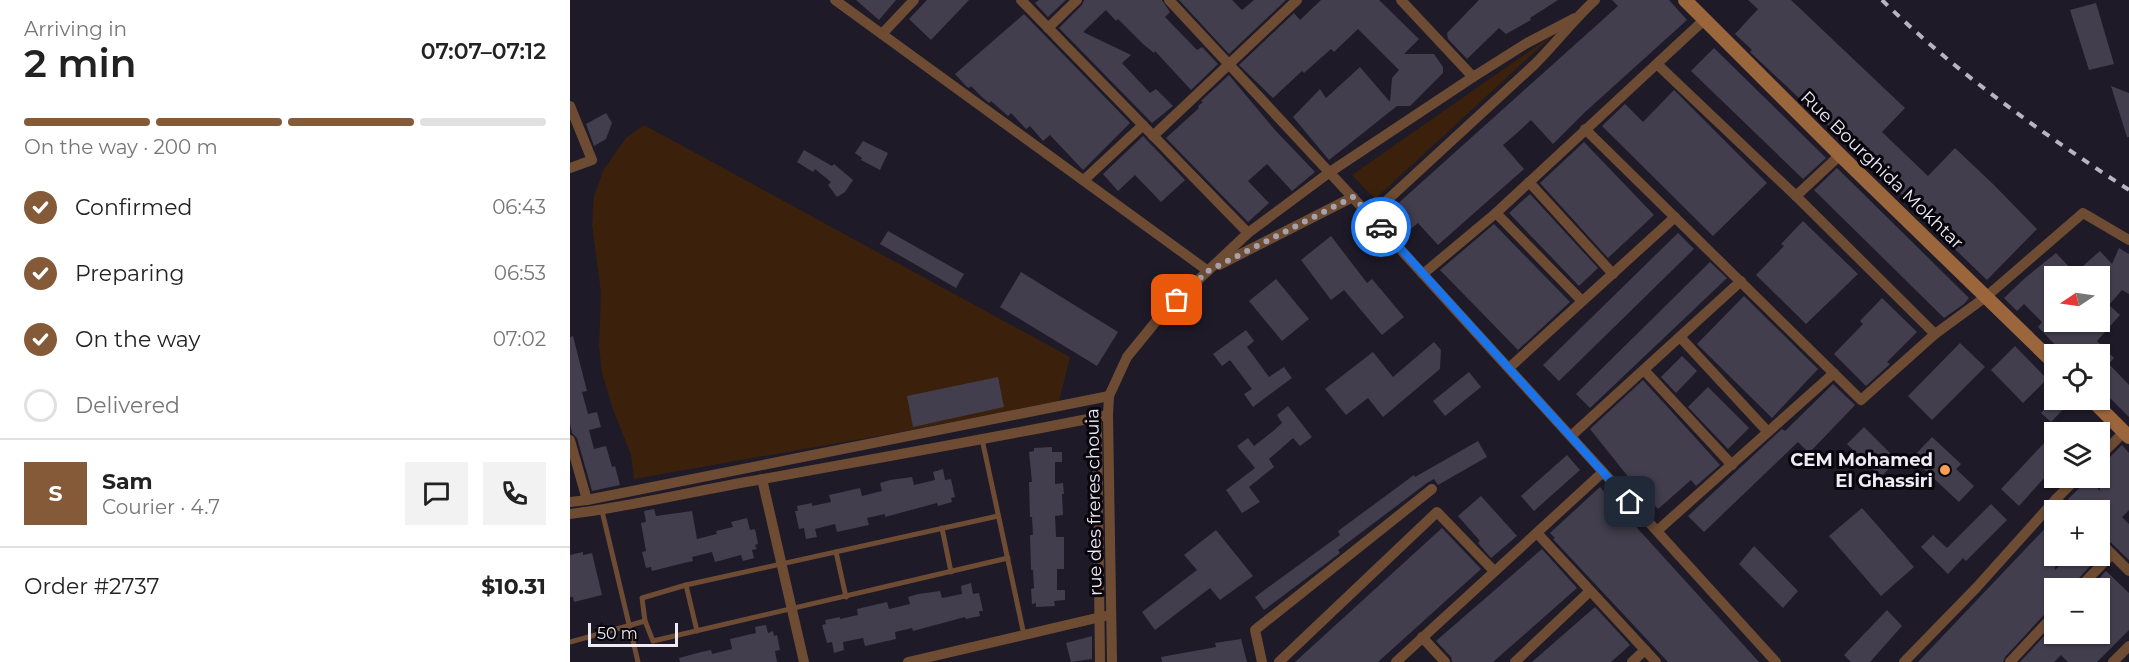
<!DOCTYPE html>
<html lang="en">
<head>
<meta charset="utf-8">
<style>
	body { margin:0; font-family:Montserrat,sans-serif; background:#f2f2f2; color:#222; height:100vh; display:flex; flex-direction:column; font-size:22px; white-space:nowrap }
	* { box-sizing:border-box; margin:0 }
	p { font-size:20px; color:#767676 }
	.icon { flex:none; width:33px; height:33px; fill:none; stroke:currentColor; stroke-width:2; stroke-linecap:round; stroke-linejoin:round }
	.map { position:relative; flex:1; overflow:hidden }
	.panel { display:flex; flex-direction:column; background:#fff; width:570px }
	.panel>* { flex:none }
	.needle { width:39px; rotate:257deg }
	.buttons { position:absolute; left:1474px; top:266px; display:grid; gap:12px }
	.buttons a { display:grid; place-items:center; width:66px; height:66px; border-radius:0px; background:#fff; box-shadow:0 2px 4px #0004; font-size:30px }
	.scale { position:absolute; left:18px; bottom:15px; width:90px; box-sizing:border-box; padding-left:6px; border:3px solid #eeebf5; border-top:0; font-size:16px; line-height:21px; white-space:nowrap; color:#eeebf5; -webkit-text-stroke:4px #08060c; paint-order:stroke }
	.pin { position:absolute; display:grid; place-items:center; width:51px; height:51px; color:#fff; margin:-26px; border-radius:12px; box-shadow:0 3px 9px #0006 }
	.courier { position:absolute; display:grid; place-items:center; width:60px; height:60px; margin:-30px; border:4px solid #1a73e8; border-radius:50%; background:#fff; color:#222; box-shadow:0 2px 8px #0007 }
	.summary em { font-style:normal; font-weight:600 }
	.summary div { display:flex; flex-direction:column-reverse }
	.summary { display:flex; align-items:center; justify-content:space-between; height:102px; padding:0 24px }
	h1 { font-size:39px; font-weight:600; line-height:45px }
	.bar { display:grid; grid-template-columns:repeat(4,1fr); gap:9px 6px; align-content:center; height:72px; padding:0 24px }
	.bar i { height:8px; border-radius:4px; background:#e0e0e0 }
	.bar .current { background:#845a38 }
	.bar p { grid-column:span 4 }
	.line { display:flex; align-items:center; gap:15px; padding:0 24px; border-top:2px solid #e0e0e0 }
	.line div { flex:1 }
	.round { display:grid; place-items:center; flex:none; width:63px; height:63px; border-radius:0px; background:#f2f2f2 }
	ol { padding:0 24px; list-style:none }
	li { display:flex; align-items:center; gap:18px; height:66px }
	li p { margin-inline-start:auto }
	li .icon { padding:6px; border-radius:50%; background:#845a38; color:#fff; stroke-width:4 }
	li:last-child { color:#767676 }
	li i { width:33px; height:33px; border:3px solid #e0e0e0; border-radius:50% }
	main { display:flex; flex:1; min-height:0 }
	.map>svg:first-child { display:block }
</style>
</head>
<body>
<main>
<section class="panel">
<div class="summary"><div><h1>2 min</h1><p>Arriving in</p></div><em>07:07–07:12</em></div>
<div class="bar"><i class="current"></i><i class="current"></i><i class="current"></i><i></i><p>On the way · 200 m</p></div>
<ol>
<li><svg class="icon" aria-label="check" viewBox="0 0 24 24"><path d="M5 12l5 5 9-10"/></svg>Confirmed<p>06:43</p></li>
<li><svg class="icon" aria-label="check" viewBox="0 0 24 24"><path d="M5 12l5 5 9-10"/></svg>Preparing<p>06:53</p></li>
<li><svg class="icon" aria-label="check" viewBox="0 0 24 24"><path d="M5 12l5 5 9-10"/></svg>On the way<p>07:02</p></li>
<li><i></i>Delivered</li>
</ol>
<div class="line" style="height:108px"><b class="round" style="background:#845a38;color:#fff">S</b><div><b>Sam</b><p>Courier · 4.7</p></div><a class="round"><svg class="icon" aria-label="chat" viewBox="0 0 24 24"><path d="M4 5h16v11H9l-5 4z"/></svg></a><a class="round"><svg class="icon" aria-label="phone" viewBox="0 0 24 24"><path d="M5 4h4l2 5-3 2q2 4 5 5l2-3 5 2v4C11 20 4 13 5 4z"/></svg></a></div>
<div class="line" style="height:78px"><div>Order #2737</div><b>$10.31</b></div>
</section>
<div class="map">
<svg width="1559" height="662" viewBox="0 0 1559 662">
	<rect width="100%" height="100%" fill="#1e1a28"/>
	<g fill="#3b210b">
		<polygon points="984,34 805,199 782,175"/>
		<polygon points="74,125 500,357 489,401 325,433 64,479 61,455 43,409 32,373 29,346 31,292 22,225 24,196 34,169 56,138"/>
	</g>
	<g fill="#423e4e" fill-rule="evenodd">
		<polygon points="286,0 326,0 309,20"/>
		<polygon points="357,0 399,0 361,40 339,19"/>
		<polygon points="469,0 496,0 478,17 465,3"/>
		<polygon points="514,0 592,0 600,12 595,17 627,50 632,47 648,64 621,90 585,51 584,53 573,44 548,19 546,21 536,10 513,32 561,55 552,63 580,93 586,89 603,106 582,123 489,28 512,5"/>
		<polygon points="609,0 662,0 672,10 684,0 716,0 659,54"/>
		<polygon points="751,0 809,0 849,39 834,54 864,54 873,67 873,73 840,106 827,106 759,160 723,117 750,89 756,98 790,67 820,102 822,78 829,70 788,29 764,52 761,49 734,73 732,71 703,98 669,65 724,13 730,20"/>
		<polygon points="909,0 988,0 960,18 961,20 936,34 929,28 897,59 878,39 877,33"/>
		<polygon points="1042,0 1099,0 1117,20 1014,113 983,144 961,120 947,133 933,145 954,169 868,245 848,223 832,236 814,216 1048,6"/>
		<polygon points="1178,0 1221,0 1317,91 1335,108 1312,132 1358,176 1385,148 1424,185 1467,229 1417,280 1334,200 1335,198 1310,174 1180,52 1182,50 1165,34 1188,9"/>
		<polygon points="1526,3 1544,64 1519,70 1500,10"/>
		<polygon points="454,14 560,123 513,170 480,135 473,141 460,126 456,129 441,113 438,116 421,101 419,103 413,98 401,86 399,88 396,86 385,74"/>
		<polygon points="1144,48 1256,158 1233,179 1121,71"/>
		<polygon points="659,75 704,129 745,172 722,191 697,164 678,181 699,203 678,222 596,138 629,108 628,106 633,102 631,101"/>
		<polygon points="1541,86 1559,93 1559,137 1557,137"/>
		<polygon points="1104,90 1197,183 1143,236 1032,126 1055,104 1073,122"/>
		<polygon points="36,113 42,123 36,139 24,146 16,124"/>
		<polygon points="573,136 615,180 591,202 565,175 548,191 533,174"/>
		<polygon points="293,141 318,153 310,170 291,160 292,158 285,153"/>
		<polygon points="1014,142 1084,215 1038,258 970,183"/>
		<polygon points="234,150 262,166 264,164 283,180 275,192 267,197 258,185 261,182 245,169 243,172 227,162"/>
		<polygon points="1267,168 1399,298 1394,304 1374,318 1244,190"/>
		<polygon points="960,194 1028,268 1009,286 939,213"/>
		<polygon points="1233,221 1288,274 1236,324 1186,275 1214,246 1211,244"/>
		<polygon points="924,224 1000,302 948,350 870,270"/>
		<polygon points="318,231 394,274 386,288 310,244"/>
		<polygon points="1108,233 1124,249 989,381 973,365"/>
		<polygon points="761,236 797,283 802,279 834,317 812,335 774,290 761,300 731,260"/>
		<path d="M1549 248 1559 254V294L1552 290 1539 305 1550 315 1527 341 1544 358 1539 364 1559 385V417L1530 388V354H1494L1468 327 1472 322 1454 304 1447 311 1434 298 1455 278 1486 253 1505 273 1530 251 1542 264ZM1485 276H1530V321H1485Z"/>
		<polygon points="1140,262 1157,278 1020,408 1006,394"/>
		<polygon points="451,272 548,332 527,366 430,307"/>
		<polygon points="706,279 739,319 712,341 679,301"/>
		<polygon points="1174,296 1248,369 1202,418 1127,344"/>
		<polygon points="1312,298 1347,332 1317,362 1320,364 1296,386 1264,354 1293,324 1290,321"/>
		<polygon points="676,330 684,341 677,347 699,377 714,367 722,378 683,407 674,394 682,389 660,360 652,366 643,354"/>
		<polygon points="3,336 17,391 12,392 18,414 27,412 31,427 19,430 24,449 36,446 42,467 45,466 50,485 22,491 7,438 2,433 0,424 0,337"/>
		<polygon points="864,342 871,350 870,369 813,417 798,398 776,415 755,389 803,352 823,377"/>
		<polygon points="1390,343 1415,367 1362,420 1338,396"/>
		<polygon points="1445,346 1477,379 1453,403 1421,370"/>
		<polygon points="1112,356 1127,371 1106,393 1091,377"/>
		<polygon points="899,372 911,387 875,416 863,401"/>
		<polygon points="428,377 434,407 343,427 337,396"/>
		<polygon points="1073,380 1150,465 1126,486 1121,480 1088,509 1056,474 1020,429"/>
		<polygon points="1263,384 1285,405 1239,453 1228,442 1134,532 1118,516 1212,429 1215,431"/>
		<polygon points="1138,387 1179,428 1158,449 1118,407"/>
		<polygon points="1484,399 1503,399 1481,422 1471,413"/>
		<polygon points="718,406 742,437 730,446 723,438 699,459 704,467 679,487 690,502 672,513 656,490 685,468 667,446 678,438 684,446 702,432 712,423 707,415"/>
		<polygon points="1294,427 1327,460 1311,477 1277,444"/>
		<polygon points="1362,437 1391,464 1386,469 1404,486 1389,502 1342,458"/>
		<polygon points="908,441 917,457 868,485 864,479 857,483 768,550 770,553 694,610 685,597 770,535 768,531 844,475 845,477"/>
		<polygon points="1475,442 1485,452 1485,466 1449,506 1431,489"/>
		<polygon points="1552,445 1559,453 1559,510 1552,517 1559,524 1559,560 1535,537 1530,535 1530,510 1509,510 1498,499 1519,479 1530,491 1530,467"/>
		<polygon points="482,447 482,452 492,452 492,462 485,462 485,484 493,483 494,494 492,494 493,515 485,516 486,537 494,537 494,569 487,569 487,590 495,590 495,600 484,601 485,606 466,607 466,603 462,604 461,589 464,588 463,570 461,570 460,535 463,535 462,517 460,517 459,482 462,482 459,452 464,451 464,448"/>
		<polygon points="997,455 1010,470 964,511 951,496"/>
		<polygon points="373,469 375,480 381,479 385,497 381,498 382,502 368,506 367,503 315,517 315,514 297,518 299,525 267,532 265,524 245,529 247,537 236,539 234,528 229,529 225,511 228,511 227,506 242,503 242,506 261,502 259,495 290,488 292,496 312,491 310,483 320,480 342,477 344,485 365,480 363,472"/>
		<polygon points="1030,487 1099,563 1189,662 1098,662 983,539 985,538 980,533"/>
		<polygon points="911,496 947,536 921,558 908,543 910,541 888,516"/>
		<polygon points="1421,504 1437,520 1396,561 1393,558 1378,574 1351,547 1363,535 1377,548"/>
		<polygon points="1292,508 1344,567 1311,596 1259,536"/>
		<polygon points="84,509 86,516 122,511 127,539 147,534 146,531 163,527 161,522 177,518 180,530 185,529 188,544 185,545 187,549 182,550 184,558 173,561 171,555 145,562 142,552 122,557 123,561 114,563 82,571 81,567 76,568 72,552 76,551 71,523 76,522 74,511"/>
		<polygon points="1485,518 1485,570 1500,555 1530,555 1530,553 1531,554 1500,588 1485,588 1485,603 1435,657 1433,662 1348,662"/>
		<polygon points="872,528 911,569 808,662 725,662"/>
		<polygon points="646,530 683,576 650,600 640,588 585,630 572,612 627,570 614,555"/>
		<polygon points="1184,546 1228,591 1213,608 1169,564"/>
		<polygon points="972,549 1007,588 923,662 882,662 881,657 866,641"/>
		<polygon points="13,552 13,555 22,553 32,595 4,602 3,597 0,597 0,555"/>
		<polygon points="1536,571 1559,593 1559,630 1527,662 1498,662 1491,655 1484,662 1450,662 1477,633 1530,633 1530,588 1524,584"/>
		<polygon points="401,583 403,594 409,593 413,611 409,611 410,616 396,619 395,617 343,631 342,628 325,632 326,639 295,646 293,638 273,642 274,650 264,653 262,642 257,643 252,625 256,624 255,620 270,617 270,619 288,615 287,609 317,602 319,609 340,604 338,597 348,594 370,591 372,598 392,594 391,586"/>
		<polygon points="1025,607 1060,645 1041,662 962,662"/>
		<polygon points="1317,610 1332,626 1300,662 1281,662 1274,655"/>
		<polygon points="196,625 198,633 203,631 204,636 207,635 210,650 205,651 207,662 110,662 109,658 131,652 141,650 142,654 162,649 160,639 186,633 185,627"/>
		<polygon points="522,636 522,659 501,662 496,643"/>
		<polygon points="671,639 677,662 592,662 591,657 646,647 645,643"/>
	</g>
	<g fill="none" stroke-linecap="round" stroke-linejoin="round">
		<g stroke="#6e4c33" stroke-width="5">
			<polyline points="412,439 454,635"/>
			<polyline points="32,511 68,662"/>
			<polyline points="428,516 116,585 72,598 75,621 83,641 438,558"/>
			<polyline points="372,528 381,572"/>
			<polyline points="266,552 276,597"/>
			<polyline points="116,585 127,631"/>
			<polyline points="0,642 75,621"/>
		</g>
		<g stroke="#6e4c33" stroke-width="10">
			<polyline points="265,0 638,271"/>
			<polyline points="451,0 678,233"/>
			<polyline points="599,0 800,216 1206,662"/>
			<polyline points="831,0 903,77"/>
			<polyline points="478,28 507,0"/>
			<polyline points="312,34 344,0"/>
			<polyline points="1088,65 1226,196 1365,334"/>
			<polyline points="0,106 22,160 0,168"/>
			<polyline points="1015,129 1291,400 1365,334 1417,296 1513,213 1559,240"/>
			<polyline points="583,136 727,0"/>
			<polyline points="514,180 573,125"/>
			<polyline points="959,182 1043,274"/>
			<polyline points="1226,196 1270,155"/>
			<polyline points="926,213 1012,301"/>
			<path d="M800 216 965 64C986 43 1003 20 1025 0"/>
			<polyline points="649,265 783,197"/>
			<polyline points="853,274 926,213 1134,20"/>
			<polyline points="1110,337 1197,431"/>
			<polyline points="939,368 1105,217"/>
			<polyline points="1074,370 1162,465"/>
			<polyline points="527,418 530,662"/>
			<polyline points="1001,436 1171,281"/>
			<polyline points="0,440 17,500"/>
			<polyline points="1530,456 1554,432"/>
			<polyline points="192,479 234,662"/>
			<polyline points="1486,499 1497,510"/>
			<polyline points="0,502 17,500 539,396"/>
			<path d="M0 514C65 506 128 490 193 479 308 458 423 438 538 415"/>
			<polyline points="1087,531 1264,373"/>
			<polyline points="967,533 1086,662"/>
			<polyline points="1530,542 1559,571"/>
			<polyline points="1509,588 1542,554"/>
			<polyline points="852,637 875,662"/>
			<polyline points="338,662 535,616"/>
			<polyline points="542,662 538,415 539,396 557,357 592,314 678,233 760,172 903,77 957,43 1005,18"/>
			<polyline points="692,662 685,630 862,489"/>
			<polyline points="709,662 867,512 924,571"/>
			<polyline points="826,662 1033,472"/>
			<polyline points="945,662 1020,591"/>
			<polyline points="1062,662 1075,650"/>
			<polyline points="1334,662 1407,587 1486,499 1508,477"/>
			<polyline points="1440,662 1485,614"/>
			<polyline points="1543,662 1559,646"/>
		</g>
		<g stroke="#9c663c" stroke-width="14">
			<polyline points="1115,0 1270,155 1485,364"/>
			<polyline points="1521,399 1559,437"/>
		</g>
		<path stroke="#b8b5c0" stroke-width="4" stroke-dasharray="8 8" stroke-linecap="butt" d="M1312 0C1386 73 1472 133 1559 190"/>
	</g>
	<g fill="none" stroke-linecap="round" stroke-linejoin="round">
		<polyline stroke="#a5a2ad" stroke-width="6" stroke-dasharray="0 10.8" points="607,300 638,271 783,197 811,227"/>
		<polyline stroke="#1a73e8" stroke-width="8" points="811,227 1060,502"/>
	</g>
	<circle fill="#fb9e52" stroke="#08060c" stroke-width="2" cx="1375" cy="470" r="6"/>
	<g text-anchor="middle" stroke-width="6" stroke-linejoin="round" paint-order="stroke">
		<g font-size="18" fill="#eeebf5" stroke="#08060c">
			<text transform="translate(1312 170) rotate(44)" y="6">Rue Bourghida Mokhtar</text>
			<text transform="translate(524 502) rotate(-91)" y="6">rue des freres chouia</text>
		</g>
		<g font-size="18" font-weight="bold" fill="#eeebf5" stroke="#08060c" text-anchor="end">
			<text x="1363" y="466">CEM Mohamed<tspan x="1363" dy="21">El Ghassiri</tspan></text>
		</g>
	</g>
</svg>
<div class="buttons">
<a><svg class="needle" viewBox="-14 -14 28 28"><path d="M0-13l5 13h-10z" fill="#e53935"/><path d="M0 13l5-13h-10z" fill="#767676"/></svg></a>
<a><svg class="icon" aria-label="locate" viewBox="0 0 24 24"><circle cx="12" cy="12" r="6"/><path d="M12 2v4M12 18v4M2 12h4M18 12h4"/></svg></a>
<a><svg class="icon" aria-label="layers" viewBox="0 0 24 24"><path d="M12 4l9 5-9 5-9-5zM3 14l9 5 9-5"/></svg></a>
<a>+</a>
<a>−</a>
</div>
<div class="scale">50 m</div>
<div class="pin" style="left:607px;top:300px;background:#ea580c"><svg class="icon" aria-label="bag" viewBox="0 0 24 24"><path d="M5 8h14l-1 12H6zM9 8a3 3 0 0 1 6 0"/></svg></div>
<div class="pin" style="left:1060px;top:502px;background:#1f2937"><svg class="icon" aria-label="home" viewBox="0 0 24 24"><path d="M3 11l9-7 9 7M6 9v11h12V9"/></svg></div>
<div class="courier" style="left:811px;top:227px"><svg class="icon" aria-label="car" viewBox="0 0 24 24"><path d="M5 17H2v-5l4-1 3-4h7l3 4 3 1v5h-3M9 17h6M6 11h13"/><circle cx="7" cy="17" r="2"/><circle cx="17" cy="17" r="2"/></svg></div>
</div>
</main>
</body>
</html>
